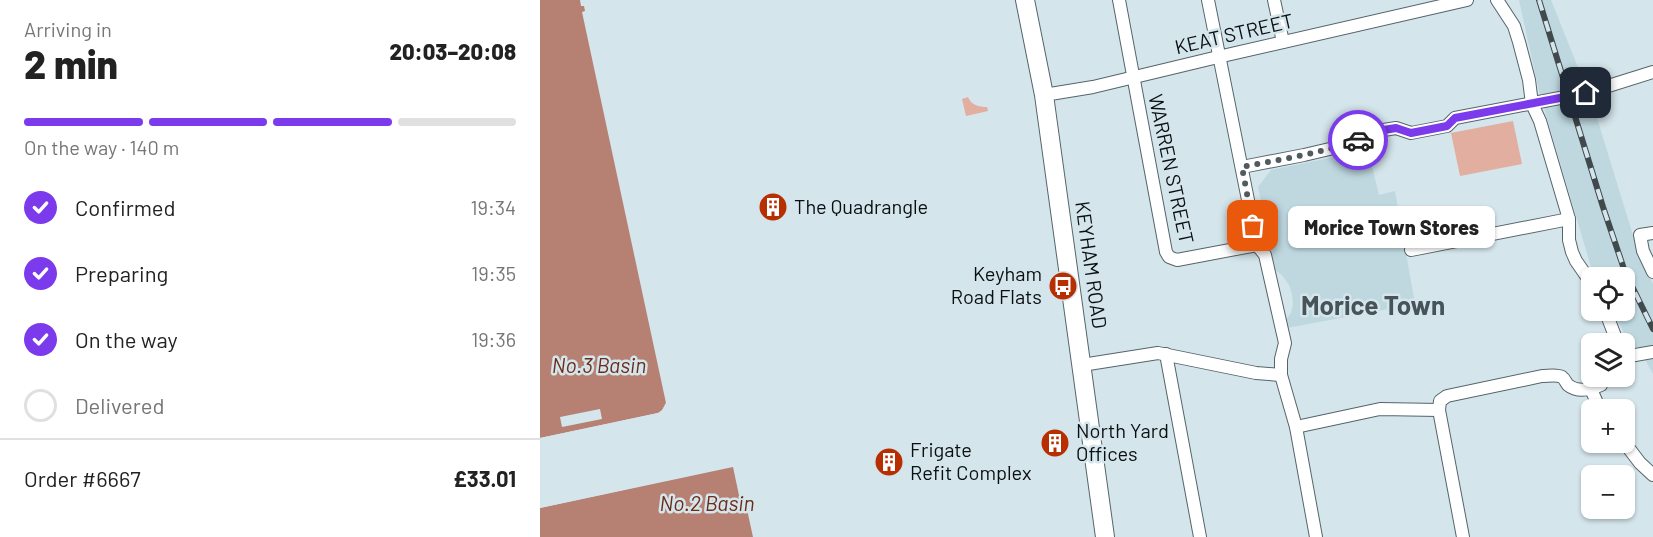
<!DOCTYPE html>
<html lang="en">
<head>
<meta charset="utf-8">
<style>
	body { margin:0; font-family:Barlow,sans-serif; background:#f2f2f2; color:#222; height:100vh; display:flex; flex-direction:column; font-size:22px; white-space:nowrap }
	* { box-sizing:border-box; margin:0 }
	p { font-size:20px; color:#767676 }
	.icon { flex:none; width:33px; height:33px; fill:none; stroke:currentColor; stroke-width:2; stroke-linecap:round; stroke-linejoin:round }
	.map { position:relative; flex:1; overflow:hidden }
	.side { display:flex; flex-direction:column; background:#fff; width:540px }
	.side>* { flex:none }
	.tools { position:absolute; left:1041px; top:267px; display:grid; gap:12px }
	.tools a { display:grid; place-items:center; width:54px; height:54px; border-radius:9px; background:#fff; box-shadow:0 2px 4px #0004; font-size:30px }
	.pin { position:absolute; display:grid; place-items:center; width:51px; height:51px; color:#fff; margin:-26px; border-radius:12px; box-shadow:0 3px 9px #0006 }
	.courier { position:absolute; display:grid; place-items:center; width:60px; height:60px; margin:-30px; border:4px solid #7c3aed; border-radius:50%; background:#fff; color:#222; box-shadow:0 2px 8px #0007 }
	.bubble { position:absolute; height:42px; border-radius:9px; background:#fff; box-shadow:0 2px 4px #0004; font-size:20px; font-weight:800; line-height:42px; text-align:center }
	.summary em { font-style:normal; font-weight:800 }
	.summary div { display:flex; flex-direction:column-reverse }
	.summary { display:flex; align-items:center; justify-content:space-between; height:102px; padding:0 24px }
	h1 { font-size:39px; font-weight:800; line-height:45px }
	.bar { display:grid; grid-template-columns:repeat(4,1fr); gap:9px 6px; align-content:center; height:72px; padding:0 24px }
	.bar i { height:8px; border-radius:4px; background:#e0e0e0 }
	.bar .current { background:#7c3aed }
	.bar p { grid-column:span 4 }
	.line { display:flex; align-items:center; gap:15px; padding:0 24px; border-top:2px solid #e0e0e0 }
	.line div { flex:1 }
	ol { padding:0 24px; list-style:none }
	li { display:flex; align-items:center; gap:18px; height:66px }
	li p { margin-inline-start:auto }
	li .icon { padding:6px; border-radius:50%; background:#7c3aed; color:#fff; stroke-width:4 }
	li:last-child { color:#767676 }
	li i { width:33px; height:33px; border:3px solid #e0e0e0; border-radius:50% }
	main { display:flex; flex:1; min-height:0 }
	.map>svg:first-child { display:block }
</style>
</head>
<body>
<main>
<section class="side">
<div class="summary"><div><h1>2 min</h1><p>Arriving in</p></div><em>20:03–20:08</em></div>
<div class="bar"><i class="current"></i><i class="current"></i><i class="current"></i><i></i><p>On the way · 140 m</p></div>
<ol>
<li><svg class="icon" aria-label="check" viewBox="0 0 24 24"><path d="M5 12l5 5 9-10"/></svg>Confirmed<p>19:34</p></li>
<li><svg class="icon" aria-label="check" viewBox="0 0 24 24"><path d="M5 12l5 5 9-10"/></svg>Preparing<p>19:35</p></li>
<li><svg class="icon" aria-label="check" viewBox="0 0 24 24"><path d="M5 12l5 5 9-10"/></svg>On the way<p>19:36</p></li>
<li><i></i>Delivered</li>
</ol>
<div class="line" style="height:78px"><div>Order #6667</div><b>£33.01</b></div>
</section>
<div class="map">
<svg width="1113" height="537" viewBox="0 0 1113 537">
	<rect width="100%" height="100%" fill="#d4e5eb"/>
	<g fill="#bfd8e0">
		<polygon points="979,0 1011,0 1053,105 1100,258 1113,284 1113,374 1098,347 1091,347 1073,311 1084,310 1084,278 1056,277 1051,267 999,91"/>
		<polygon points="828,150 839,195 855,191 875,304 747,328 745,321 751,313 753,305 752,294 749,285 742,275 735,270 718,187 731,170"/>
	</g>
	<g fill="#e1aea0">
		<path d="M428 97C431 105 439 107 447 107L448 111 426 116 422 99Z"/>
		<polygon points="973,121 982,164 920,176 911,133"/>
	</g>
	<g fill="#b68173">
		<polygon points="0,0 40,0 41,6 44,6 45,11 42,12 126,403 122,411 118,413 0,438"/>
		<polygon points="193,467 200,500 205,500 213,537 0,537 0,508"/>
	</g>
	<g fill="#d4e5eb">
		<polygon points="126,403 127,409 119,415 0,441 0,438 118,413 122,410"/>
		<polygon points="60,409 62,419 22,427 20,417"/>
		<polygon points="143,474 143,477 0,508 0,505"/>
	</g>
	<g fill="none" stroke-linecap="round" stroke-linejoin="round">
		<g stroke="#56646a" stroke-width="14">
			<g id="street">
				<polyline points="579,0 626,252 629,257 637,260 717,245"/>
				<polyline points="668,0 717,245 725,255 745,343 741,359 741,375 756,427 776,537"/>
				<polyline points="734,0 743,42"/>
				<polyline points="957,0 974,26 979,42 989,80 992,104 1000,121 1029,219 1029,240 1032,252 1036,261 1052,284"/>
				<polyline points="1046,93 1113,72"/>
				<polyline points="504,95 553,87 678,57 927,0"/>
				<polyline points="702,167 764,155 815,143 825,133 856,128 871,133 907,126 915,118 1004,101"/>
				<polyline points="1113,233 1100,235 1103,251 1113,272"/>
				<polyline points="871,250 1029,219"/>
				<polyline points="1065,310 1078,344"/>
				<polyline points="626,354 660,537"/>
				<polyline points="1084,357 1113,352"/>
				<polyline points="542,365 618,353 716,373 741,375"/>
				<polyline points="1051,389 1060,410"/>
				<polyline points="899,410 923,537"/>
				<path d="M756 427 840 409 899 410 900 401 907 396 1002 376C1008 376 1017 374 1022 377 1025 379 1026 383 1028 385 1038 393 1050 390 1061 385L1064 376"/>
				<polyline points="1084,442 1100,463 1113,475"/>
			</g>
		</g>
		<g stroke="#56646a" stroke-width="20">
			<polyline id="secondary" points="485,0 504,95 565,537"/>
		</g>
		<use href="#street" stroke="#fff" stroke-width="12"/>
		<use href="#secondary" stroke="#fff" stroke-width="18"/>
		<g stroke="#41494d" stroke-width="6">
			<polyline id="rail" points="999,0 1063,207 1085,272 1113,329"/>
		</g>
		<use href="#rail" stroke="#d4e5eb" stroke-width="4" stroke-dasharray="11" stroke-linecap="butt"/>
		<g stroke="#56646a" stroke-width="14" stroke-linecap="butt">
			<polyline id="street-bridge" points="1004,101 1046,93"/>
		</g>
		<use href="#street-bridge" stroke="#fff" stroke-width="12"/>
	</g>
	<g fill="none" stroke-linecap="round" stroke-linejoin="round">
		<polyline stroke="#515a5e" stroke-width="6" stroke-dasharray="0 10.8" points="713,226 702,167 764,155 815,143 818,140"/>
		<polyline stroke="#7c3aed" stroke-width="8" points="818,140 825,133 856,128 871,133 907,126 915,118 1046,93"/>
	</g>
	<defs>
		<g id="building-disc" transform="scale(1.5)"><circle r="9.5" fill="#b72e00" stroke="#d4e5eb"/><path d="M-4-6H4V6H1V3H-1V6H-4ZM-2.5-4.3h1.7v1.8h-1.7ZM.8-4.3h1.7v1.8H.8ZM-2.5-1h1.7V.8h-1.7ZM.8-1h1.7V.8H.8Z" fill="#fff"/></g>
		<g id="bus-disc" transform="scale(1.5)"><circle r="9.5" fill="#b72e00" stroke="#d4e5eb"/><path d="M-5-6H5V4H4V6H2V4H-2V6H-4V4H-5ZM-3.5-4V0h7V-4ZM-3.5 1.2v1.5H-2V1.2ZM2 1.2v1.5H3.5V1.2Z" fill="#fff"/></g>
	</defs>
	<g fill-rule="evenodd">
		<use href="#building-disc" x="233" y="207"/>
		<use href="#bus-disc" x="523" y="286"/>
		<use href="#building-disc" x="515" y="443"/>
		<use href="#building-disc" x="349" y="462"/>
	</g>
	<g text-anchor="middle" stroke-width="5" stroke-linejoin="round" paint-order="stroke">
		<g font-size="20" fill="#0a0f12" stroke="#d4e5eb">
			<text transform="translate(694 34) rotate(-13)" y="7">KEAT STREET</text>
			<text transform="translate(631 169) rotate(78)" y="7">WARREN STREET</text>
			<text transform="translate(551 265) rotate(82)" y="7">KEYHAM ROAD</text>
		</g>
		<g font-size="20" fill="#0a0f12" stroke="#d4e5eb" text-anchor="start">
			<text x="254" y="214">The Quadrangle</text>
			<text x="502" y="281" text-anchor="end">Keyham<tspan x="502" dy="23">Road Flats</tspan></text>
			<text x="536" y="438">North Yard<tspan x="536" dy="23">Offices</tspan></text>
			<text x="370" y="457">Frigate<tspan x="370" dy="23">Refit Complex</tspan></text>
		</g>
		<g font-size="21" font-style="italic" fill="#6d2b19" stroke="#d4e5eb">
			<text x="59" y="373">No.3 Basin</text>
			<text x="167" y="511">No.2 Basin</text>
		</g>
		<g font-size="26" font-weight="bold" fill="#465459" stroke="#d4e5eb">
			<text x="833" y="315">Morice Town</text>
		</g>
	</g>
</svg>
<div class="tools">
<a><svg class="icon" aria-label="locate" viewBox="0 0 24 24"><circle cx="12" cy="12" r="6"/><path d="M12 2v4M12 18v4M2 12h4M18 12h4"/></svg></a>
<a><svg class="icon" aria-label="layers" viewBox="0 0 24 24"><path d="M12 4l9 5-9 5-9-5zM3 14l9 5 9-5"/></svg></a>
<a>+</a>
<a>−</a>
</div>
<div class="pin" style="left:713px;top:226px;background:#ea580c"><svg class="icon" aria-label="bag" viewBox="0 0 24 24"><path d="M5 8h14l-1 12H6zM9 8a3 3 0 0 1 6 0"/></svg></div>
<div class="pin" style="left:1046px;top:93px;background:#1f2937"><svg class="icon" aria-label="home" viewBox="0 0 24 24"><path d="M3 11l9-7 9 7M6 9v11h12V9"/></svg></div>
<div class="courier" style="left:818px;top:140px"><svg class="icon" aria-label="car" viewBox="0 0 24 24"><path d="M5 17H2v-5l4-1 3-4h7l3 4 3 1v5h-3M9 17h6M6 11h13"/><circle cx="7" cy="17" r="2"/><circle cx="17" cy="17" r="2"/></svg></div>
<div class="bubble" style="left:748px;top:206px;width:207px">Morice Town Stores</div>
</div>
</main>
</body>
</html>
